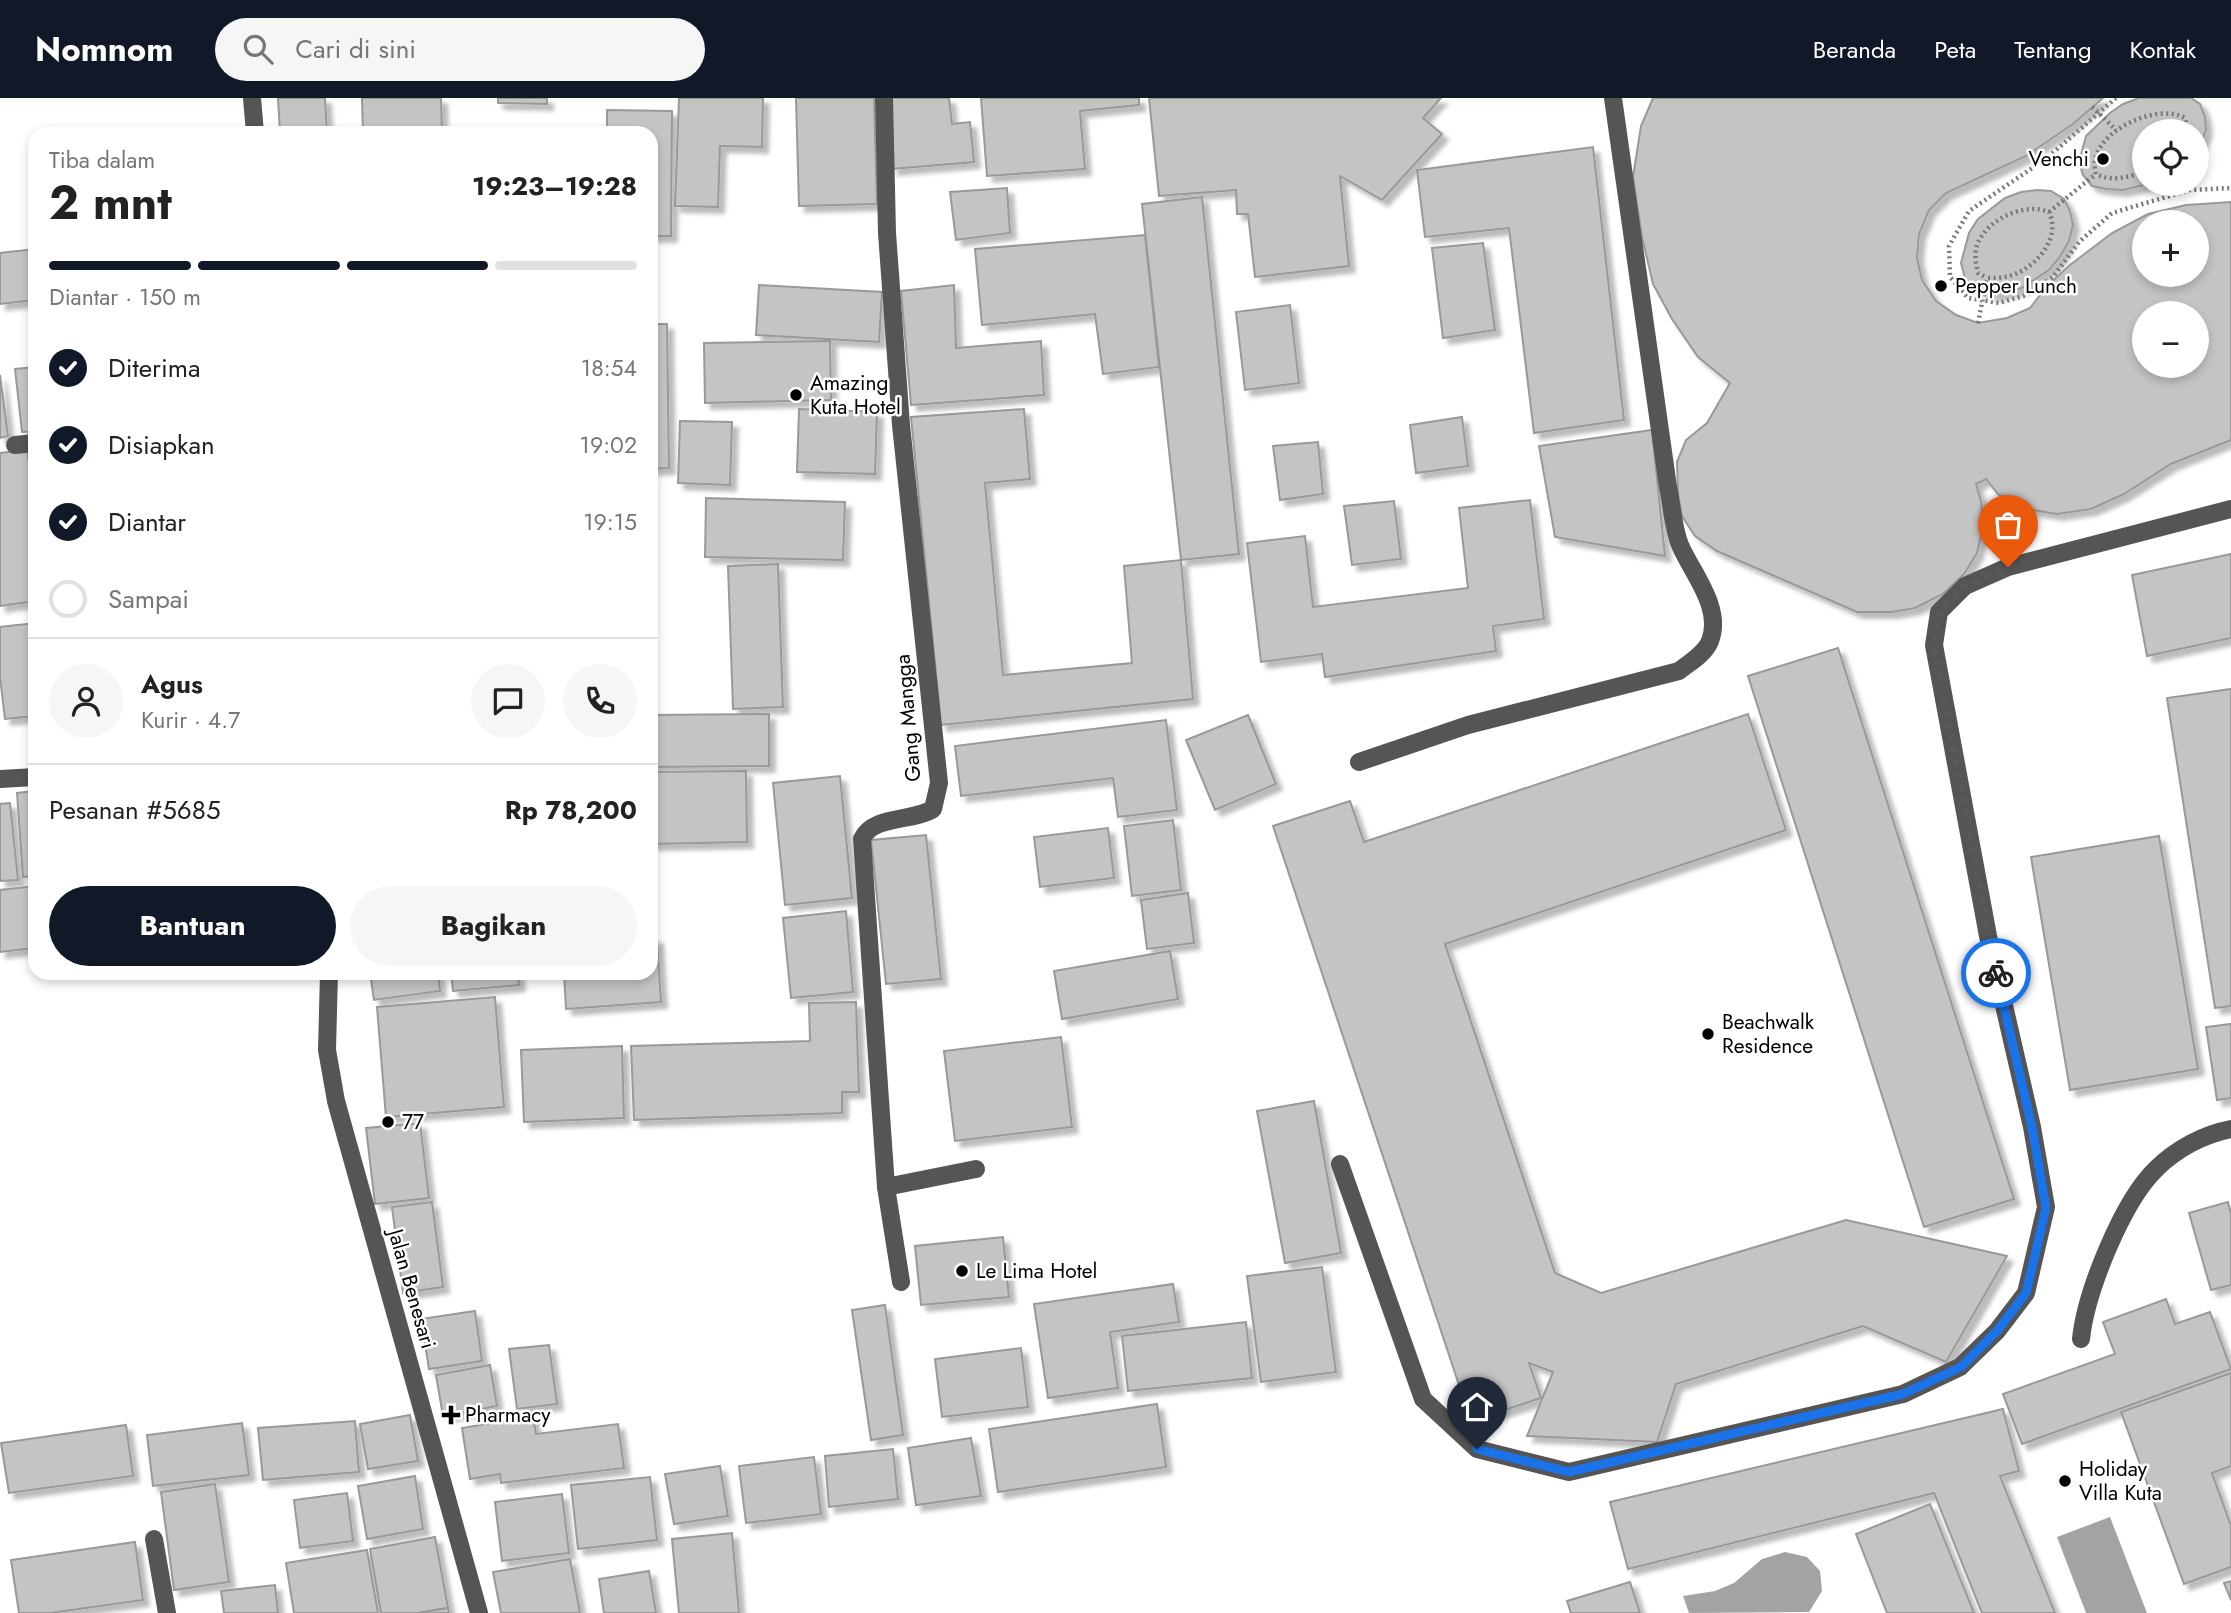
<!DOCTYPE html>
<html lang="id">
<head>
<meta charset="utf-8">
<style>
	body { margin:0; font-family:Jost,sans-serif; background:#f6f6f6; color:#222; height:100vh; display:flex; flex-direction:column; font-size:26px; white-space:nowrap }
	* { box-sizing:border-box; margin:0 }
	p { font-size:23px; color:#767676 }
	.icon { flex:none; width:38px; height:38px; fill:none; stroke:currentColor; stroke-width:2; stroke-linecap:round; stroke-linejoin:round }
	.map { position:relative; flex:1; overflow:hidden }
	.drawer { position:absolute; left:28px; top:28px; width:630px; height:854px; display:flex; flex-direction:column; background:#fff; border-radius:21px; box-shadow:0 4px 10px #0003 }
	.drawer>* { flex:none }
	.buttons { position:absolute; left:2132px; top:21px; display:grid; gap:14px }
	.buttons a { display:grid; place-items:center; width:77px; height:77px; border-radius:50%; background:#fff; box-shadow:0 4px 10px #0003; font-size:35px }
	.pin { position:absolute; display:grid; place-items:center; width:60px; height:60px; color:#fff; margin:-72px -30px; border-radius:50% 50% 50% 0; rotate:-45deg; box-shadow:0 0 7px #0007 }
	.pin .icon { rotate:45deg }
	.courier { position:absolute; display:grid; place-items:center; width:70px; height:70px; margin:-35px; border:5px solid #1a73e8; border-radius:50%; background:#fff; color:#222; box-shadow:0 2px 9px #0007 }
	.overview em { font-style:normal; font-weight:700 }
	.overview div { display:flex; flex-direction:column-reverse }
	.overview { display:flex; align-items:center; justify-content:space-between; height:119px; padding:0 21px }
	h1 { font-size:46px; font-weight:700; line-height:52px }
	.bar { display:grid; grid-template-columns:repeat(4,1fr); gap:10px 7px; align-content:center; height:84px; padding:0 21px }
	.bar i { height:9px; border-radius:5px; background:#e0e0e0 }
	.bar .current { background:#111827 }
	.bar p { grid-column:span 4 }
	.line { display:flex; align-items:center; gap:18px; padding:0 21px; border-top:2px solid #e0e0e0 }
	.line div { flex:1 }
	.round { display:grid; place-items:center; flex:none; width:74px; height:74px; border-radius:37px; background:#f6f6f6 }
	ol { padding:0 21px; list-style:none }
	li { display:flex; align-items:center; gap:21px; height:77px }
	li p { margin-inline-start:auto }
	li .icon { padding:7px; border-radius:50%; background:#111827; color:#fff; stroke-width:4 }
	li:last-child { color:#767676 }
	li i { width:38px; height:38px; border:4px solid #e0e0e0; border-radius:50% }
	.cta { display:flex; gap:14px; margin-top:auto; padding:14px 21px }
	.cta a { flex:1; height:80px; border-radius:42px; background:#111827; color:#fff; font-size:28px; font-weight:700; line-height:80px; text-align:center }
	.cta a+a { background:#f6f6f6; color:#222 }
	header { display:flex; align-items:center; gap:42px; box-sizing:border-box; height:98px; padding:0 35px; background:#111827; color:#fff }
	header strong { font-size:33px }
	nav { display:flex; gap:38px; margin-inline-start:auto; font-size:24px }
	.search { width:490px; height:63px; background:#f6f6f6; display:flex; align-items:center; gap:18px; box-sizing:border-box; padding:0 24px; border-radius:38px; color:#767676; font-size:26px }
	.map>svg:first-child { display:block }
</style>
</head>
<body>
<header>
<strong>Nomnom</strong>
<div class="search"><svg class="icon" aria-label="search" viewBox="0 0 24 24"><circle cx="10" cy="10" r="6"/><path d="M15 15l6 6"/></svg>Cari di sini</div>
<nav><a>Beranda</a><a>Peta</a><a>Tentang</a><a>Kontak</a></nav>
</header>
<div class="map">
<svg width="2231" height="1515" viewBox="0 0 2231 1515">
	<defs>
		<filter id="shadow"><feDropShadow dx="6" dy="6" stdDeviation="2" flood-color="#0004"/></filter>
	</defs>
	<rect width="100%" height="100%" fill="#fff"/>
	<g fill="#a3a3a3">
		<polygon points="2110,1419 2147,1515 2148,1515 2086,1515 2057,1439"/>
		<polygon points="1785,1454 1807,1459 1820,1473 1822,1493 1809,1514 1689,1515 1683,1498 1715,1493 1734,1485 1762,1461"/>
	</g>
	<g fill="#c4c4c4" stroke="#999" stroke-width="2" fill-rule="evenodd" filter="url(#shadow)">
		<polygon points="278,0 325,0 327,35 280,35"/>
		<polygon points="362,0 441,0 442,35 363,35"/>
		<polygon points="498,0 547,0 547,6 498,5"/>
		<polygon points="679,0 763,0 762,49 720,48 718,109 675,108"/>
		<polygon points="796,0 874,0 877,106 799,108"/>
		<polygon points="888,0 949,0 952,26 970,24 974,64 892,71"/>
		<polygon points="981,0 1139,0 1139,7 1080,13 1085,71 987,78"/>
		<polygon points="1149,0 1441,0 1423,20 1442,36 1382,102 1340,78 1349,168 1255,179 1248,116 1237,116 1236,92 1159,98"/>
		<path d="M1653 0H2103L2073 26 2026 58 1946 95 1929 112 1919 136 1917 160 1922 182 1936 203 1956 217 1978 225 2007 220 2030 210 2047 188 2070 167 2112 135 2148 116 2186 107 2231 104V342L2171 366 2124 396 2091 411 2057 416 2021 410 1998 396 1986 381 1976 386 1981 403 1983 429 1977 455 1964 476 1943 496 1915 510 1892 514H1857L1717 453 1695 438 1682 418 1678 396 1677 364 1686 342 1707 325 1730 285 1698 259 1672 221 1653 186 1642 139 1633 79 1641 28ZM2144 124H2196V177H2144ZM2144 215H2196V268H2144Z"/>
		<polygon points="2139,0 2191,0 2200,6 2205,19 2206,32 2201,45 2196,51 2196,33 2144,33 2144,86 2148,86 2123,92 2107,91 2092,88 2083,77 2079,64 2086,38 2110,15 2123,6"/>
		<polygon points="607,12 672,13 671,138 651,138 651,35 607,35"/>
		<polygon points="1593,49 1624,322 1534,335 1509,130 1425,139 1417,72"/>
		<polygon points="1007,90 1010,135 956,142 950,94"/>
		<polygon points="2037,92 2051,93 2064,101 2070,113 2073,127 2069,143 2060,159 2049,172 2022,190 1994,197 1974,191 1965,180 1961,165 1969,135 1978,121 2005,100 2021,94"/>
		<polygon points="1202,99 1239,456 1181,462 1142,106"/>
		<polygon points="1145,137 1159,269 1103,276 1095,216 982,227 975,151"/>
		<polygon points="1483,145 1495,232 1443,240 1432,150"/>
		<polygon points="35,151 35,202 0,206 0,155"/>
		<polygon points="759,187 882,194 879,244 756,237"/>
		<polygon points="954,187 956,250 1041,243 1044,297 911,307 901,193"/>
		<polygon points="1290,207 1299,285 1245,292 1236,214"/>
		<polygon points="651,226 667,226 669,370 651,371"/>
		<polygon points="830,243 831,302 705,305 704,245"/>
		<polygon points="35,269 35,333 22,334 15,271"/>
		<polygon points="0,277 8,338 0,340"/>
		<polygon points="799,311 877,314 875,376 797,374"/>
		<polygon points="1024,311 1030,381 985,385 1003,577 1132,565 1124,468 1181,462 1193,601 941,627 911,319"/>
		<polygon points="1462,319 1468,368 1416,375 1410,327"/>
		<polygon points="680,323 732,324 730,387 678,385"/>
		<polygon points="1652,332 1665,458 1555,439 1539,348"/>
		<polygon points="1318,344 1323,396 1280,402 1273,348"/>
		<polygon points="27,352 35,412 35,503 0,508 0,355"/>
		<polygon points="706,400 845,404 843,462 705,459"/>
		<polygon points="1530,402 1544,521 1493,528 1496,553 1325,579 1322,556 1261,564 1247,445 1305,438 1313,509 1468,490 1459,410"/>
		<polygon points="1394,403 1401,461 1352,467 1344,408"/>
		<polygon points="2231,456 2231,540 2147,558 2132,477"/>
		<polygon points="778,466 783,609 733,611 728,468"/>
		<polygon points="35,525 35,618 5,621 0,579 0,529"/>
		<polygon points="1838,550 2014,1101 1924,1129 1748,578"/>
		<polygon points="2231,591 2231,908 2215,910 2167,600"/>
		<polygon points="769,616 769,668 651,669 651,617"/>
		<polygon points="1748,616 1786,732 1445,846 1555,1175 1601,1195 1846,1122 2007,1158 1946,1264 1863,1228 1676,1286 1657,1344 1527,1338 1553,1274 1529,1265 1541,1300 1471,1323 1273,728 1350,703 1364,744"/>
		<polygon points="1248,617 1276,686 1215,712 1186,642"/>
		<polygon points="1166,622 1177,712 1118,719 1113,680 961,698 955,648"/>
		<polygon points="746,673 747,744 651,746 651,674"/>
		<polygon points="840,678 852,800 785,807 773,685"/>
		<polygon points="35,693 35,778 23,779 17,695"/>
		<polygon points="10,705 18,782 0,783 0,706"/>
		<polygon points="1173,722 1181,792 1132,798 1124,728"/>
		<polygon points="1108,730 1114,780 1040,789 1034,739"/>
		<polygon points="926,737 941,881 886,886 871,742"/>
		<polygon points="2159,738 2198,971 2070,992 2031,759"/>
		<polygon points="35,788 35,850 0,854 0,792"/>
		<polygon points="1188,795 1194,845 1147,851 1141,802"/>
		<polygon points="846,813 853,894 791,900 783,820"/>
		<polygon points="651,840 657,840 661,904 566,911 564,875 651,875"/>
		<polygon points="1170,853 1178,901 1062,921 1054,873"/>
		<polygon points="370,875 438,875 440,893 374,902"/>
		<polygon points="451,875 518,875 519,887 453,893"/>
		<polygon points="495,899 504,1009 386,1019 377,909"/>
		<polygon points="856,904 859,994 842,994 842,1015 634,1022 631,948 810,943 809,905"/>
		<polygon points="2231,926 2231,1000 2217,1002 2206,929"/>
		<polygon points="1061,939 1072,1029 955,1043 944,953"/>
		<polygon points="622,948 624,1020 524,1024 521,952"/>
		<polygon points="1314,1003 1341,1155 1285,1165 1257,1013"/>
		<polygon points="420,1025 429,1100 375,1106 366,1030"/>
		<polygon points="432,1104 443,1189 403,1195 392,1109"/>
		<polygon points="2228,1104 2231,1116 2231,1187 2211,1192 2189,1115"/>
		<polygon points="1003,1139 1009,1199 921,1207 915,1148"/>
		<polygon points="1322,1169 1336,1274 1261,1284 1247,1178"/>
		<polygon points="1173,1186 1179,1224 1110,1234 1118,1290 1048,1300 1034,1206"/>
		<polygon points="2166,1201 2175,1226 2210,1214 2231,1271 2022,1346 2003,1296 2115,1256 2103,1224"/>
		<polygon points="885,1207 903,1337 871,1342 852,1212"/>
		<polygon points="475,1213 482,1263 429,1271 421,1221"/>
		<polygon points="1246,1224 1252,1280 1128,1293 1122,1238"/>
		<polygon points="549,1247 557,1306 517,1311 509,1251"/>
		<polygon points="1021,1250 1028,1309 942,1319 935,1261"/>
		<polygon points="490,1267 497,1308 443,1318 436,1277"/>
		<polygon points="2231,1275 2231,1368 2212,1375 2231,1428 2231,1469 2184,1486 2121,1314"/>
		<polygon points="1157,1306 1166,1369 998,1394 989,1331"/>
		<polygon points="2003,1311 2019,1373 2000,1378 2055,1515 1982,1515 1934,1395 1628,1471 1610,1404"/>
		<polygon points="410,1317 418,1363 368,1371 360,1326"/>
		<polygon points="533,1318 536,1336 618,1326 624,1370 501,1385 500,1376 470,1381 462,1330"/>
		<polygon points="355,1323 359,1374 263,1382 258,1330"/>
		<polygon points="242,1325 249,1377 153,1388 147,1337"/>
		<polygon points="126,1327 133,1378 9,1395 1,1345"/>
		<polygon points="971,1340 981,1398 916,1407 908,1350"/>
		<polygon points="893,1351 898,1401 829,1409 825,1358"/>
		<polygon points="814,1359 821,1416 746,1425 739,1368"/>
		<polygon points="720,1368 728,1418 674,1426 665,1376"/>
		<polygon points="415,1378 423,1431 367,1441 358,1388"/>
		<polygon points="650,1379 657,1442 578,1451 571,1387"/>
		<polygon points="215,1386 229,1484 174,1492 161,1394"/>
		<polygon points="347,1395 353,1443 300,1450 294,1402"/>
		<polygon points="562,1396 569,1455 502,1463 495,1404"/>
		<polygon points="1930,1406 1974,1515 1887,1515 1856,1436"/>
		<polygon points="732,1435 739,1515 679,1515 672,1441"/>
		<polygon points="435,1439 448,1510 418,1515 381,1515 370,1451"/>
		<polygon points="135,1444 143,1502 50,1515 19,1515 11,1462"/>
		<polygon points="367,1452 378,1515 294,1515 286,1465"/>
		<polygon points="570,1461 580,1515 501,1515 493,1474"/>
		<polygon points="649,1473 656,1515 604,1515 599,1481"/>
		<polygon points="2231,1483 2231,1502 2224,1485"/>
		<polygon points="1630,1484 1640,1515 1571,1515 1567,1503"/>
		<polygon points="275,1487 278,1515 224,1515 221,1493"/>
		<polygon points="448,1510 449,1515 418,1515"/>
	</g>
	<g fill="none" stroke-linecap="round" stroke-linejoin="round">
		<g stroke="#777" stroke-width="4.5" stroke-dasharray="2 3.5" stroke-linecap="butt">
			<polyline points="2116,0 2047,60 1969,113 1949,148 1950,179 1968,200 1999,205 2027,197 2053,179 2079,144 2112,115 2190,92 2231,90"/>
			<polyline points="2104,20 2116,32"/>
			<path d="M2144 74C2128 79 2112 84 2096 76 2084 37 2156 3 2185 20L2187 33"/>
			<polyline points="2049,114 2096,76"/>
			<path d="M1984 195 1987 180C1996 180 2006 180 2015 176 2038 167 2061 139 2049 114 2024 104 1987 121 1977 147 1974 156 1976 166 1978 175L1987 180"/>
		</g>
		<g stroke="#555" stroke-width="18">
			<polyline points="252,0 255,35"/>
			<path d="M884 0 887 135 901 327 939 685 933 711C912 724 873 717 862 741L886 1089 901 1184"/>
			<polyline points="15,347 35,345"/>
			<path d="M1359 664 1468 627 1679 573C1689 565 1705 556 1710 543 1723 510 1692 475 1680 447 1673 430 1672 407 1668 389L1613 0"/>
			<polyline points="0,681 35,679"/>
			<polyline points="329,875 327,952 336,1003 479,1515"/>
			<polyline points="1340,1066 1423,1301 1477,1351 1569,1374 1903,1296 1960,1269 1997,1233 2026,1195 2046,1109 2032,1029 1988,838 1934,547 1939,514 1965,488 2008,469 2231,411"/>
			<polyline points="886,1089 976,1071"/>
			<path d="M2081 1241C2086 1194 2122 1104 2156 1071 2176 1051 2204 1036 2231 1031"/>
			<polyline points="154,1441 167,1515"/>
		</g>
		<g stroke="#777" stroke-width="4.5" stroke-dasharray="2 3.5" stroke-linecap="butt">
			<polyline points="2092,9 2104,20"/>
			<polyline points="1978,225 1984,195"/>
		</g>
	</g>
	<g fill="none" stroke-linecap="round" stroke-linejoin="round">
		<polyline stroke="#595959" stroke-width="7" stroke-dasharray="0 12.6" points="1996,875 1934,547 1939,514 1965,488 2008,469"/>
		<polyline stroke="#1a73e8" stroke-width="9" points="1477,1351 1569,1374 1903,1296 1961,1269 1997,1233 2026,1195 2046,1110 2032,1029 1996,875"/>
	</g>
	<g fill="#000" stroke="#fff" stroke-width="2.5">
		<circle cx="2103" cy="61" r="7"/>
		<circle cx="1941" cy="188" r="7"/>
		<circle cx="796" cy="297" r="7"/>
		<circle cx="1708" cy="936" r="7"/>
		<circle cx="388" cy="1024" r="7"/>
		<circle cx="962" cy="1173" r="7"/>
		<path d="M447.5 1306.5h7v7h7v7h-7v7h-7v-7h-7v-7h7z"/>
		<circle cx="2065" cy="1383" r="7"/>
	</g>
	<g text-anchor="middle" stroke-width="5" stroke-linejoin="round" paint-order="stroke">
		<g font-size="21" fill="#000" stroke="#fff" text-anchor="start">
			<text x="2089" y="68" text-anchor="end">Venchi</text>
			<text x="1955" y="195">Pepper Lunch</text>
			<text x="810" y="292">Amazing<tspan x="810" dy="24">Kuta Hotel</tspan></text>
			<text x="1722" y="931">Beachwalk<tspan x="1722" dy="24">Residence</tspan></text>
			<text x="402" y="1031">77</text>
			<text x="976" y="1180">Le Lima Hotel</text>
			<text x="465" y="1324">Pharmacy</text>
			<text x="2079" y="1378">Holiday<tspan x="2079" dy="24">Villa Kuta</tspan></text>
		</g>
		<g font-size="21" fill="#000" stroke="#fff">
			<text transform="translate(908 620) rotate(-95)" y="7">Gang Mangga</text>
			<text transform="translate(412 1191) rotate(74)" y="7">Jalan Benesari</text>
		</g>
	</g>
</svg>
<div class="buttons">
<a><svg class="icon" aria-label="locate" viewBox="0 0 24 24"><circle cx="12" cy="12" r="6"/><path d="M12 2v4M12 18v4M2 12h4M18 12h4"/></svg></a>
<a>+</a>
<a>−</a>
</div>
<div class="pin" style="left:2008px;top:469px;background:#ea580c"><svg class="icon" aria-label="bag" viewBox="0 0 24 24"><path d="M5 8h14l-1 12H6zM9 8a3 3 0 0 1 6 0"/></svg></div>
<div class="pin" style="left:1477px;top:1351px;background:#1f2937"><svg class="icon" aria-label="home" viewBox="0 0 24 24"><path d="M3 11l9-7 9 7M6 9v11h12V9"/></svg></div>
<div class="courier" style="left:1996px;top:875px"><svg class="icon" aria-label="bike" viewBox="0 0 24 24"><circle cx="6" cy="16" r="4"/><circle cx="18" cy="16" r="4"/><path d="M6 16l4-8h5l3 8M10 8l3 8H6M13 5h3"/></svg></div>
<section class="drawer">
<div class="overview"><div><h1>2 mnt</h1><p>Tiba dalam</p></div><em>19:23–19:28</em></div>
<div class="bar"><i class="current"></i><i class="current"></i><i class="current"></i><i></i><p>Diantar · 150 m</p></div>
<ol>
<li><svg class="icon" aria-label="check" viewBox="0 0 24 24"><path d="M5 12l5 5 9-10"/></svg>Diterima<p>18:54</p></li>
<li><svg class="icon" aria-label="check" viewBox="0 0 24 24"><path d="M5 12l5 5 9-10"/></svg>Disiapkan<p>19:02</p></li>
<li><svg class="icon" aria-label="check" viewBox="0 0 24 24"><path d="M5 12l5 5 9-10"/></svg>Diantar<p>19:15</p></li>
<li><i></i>Sampai</li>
</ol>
<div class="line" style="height:126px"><a class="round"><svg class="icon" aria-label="person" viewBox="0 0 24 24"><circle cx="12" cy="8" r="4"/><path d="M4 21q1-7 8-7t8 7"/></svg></a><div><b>Agus</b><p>Kurir · 4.7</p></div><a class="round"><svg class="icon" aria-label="chat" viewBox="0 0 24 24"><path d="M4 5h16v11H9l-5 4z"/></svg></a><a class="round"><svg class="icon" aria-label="phone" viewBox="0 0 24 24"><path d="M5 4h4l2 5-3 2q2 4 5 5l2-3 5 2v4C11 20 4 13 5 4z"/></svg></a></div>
<div class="line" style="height:91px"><div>Pesanan #5685</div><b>Rp 78,200</b></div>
<div class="cta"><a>Bantuan</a><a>Bagikan</a></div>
</section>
</div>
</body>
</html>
